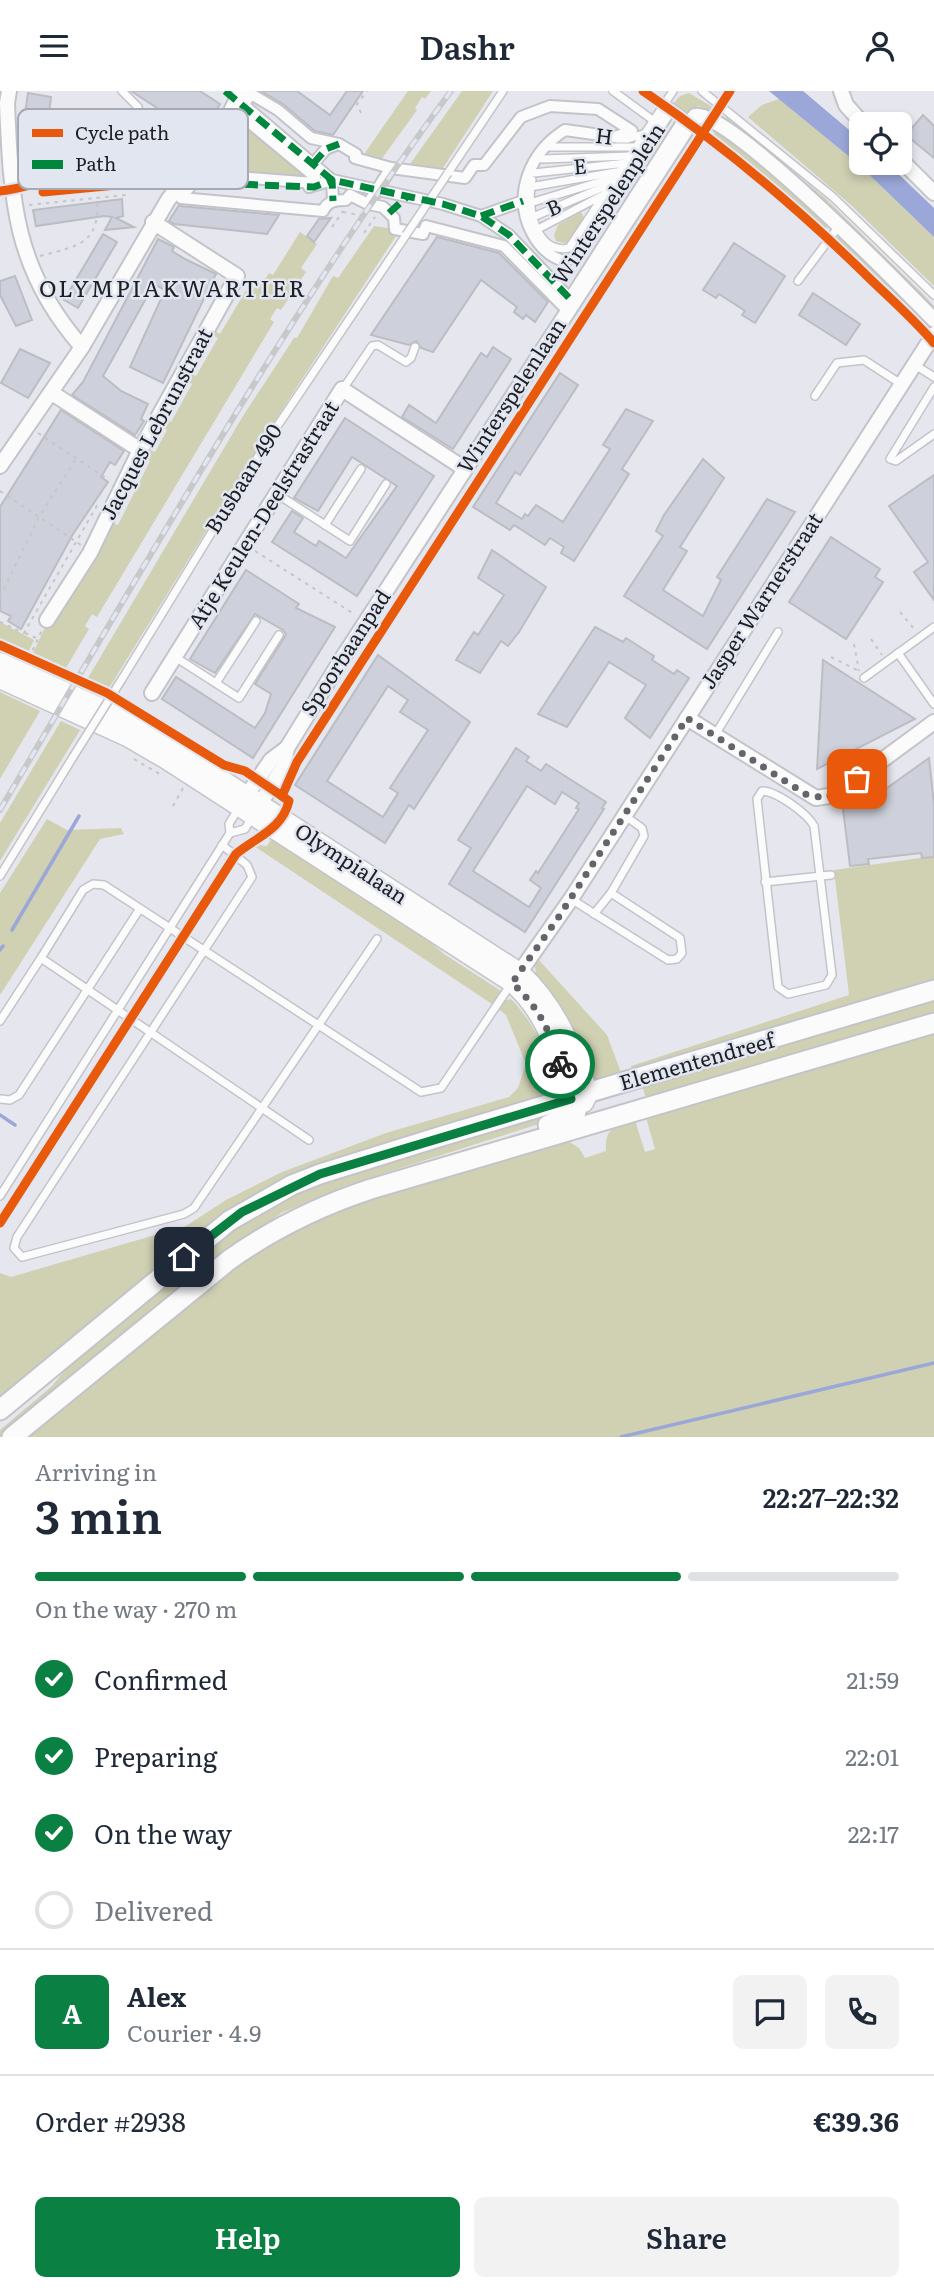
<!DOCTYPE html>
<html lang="en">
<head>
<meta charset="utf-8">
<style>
	body { margin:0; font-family:Literata,serif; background:#f2f2f3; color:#1f2937; height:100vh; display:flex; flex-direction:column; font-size:26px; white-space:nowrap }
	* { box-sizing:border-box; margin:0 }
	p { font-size:23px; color:#747a83 }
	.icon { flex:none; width:38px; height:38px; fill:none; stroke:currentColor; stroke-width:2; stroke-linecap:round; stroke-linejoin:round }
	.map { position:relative; height:1346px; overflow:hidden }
	.details { display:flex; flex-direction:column; background:#fff; flex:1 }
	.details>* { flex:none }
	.buttons { position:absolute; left:849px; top:21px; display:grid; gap:14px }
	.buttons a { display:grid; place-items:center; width:63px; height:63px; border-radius:10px; background:#fff; box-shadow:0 4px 10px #0003; font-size:35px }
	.pin { position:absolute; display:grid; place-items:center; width:60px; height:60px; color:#fff; margin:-30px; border-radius:14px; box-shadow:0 4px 10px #0006 }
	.courier { position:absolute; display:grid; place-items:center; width:70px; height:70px; margin:-35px; border:5px solid #0b8043; border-radius:50%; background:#fff; color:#222; box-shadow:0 2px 9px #0007 }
	.overview em { font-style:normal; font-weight:600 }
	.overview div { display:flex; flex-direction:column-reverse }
	.overview { display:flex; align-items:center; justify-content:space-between; height:119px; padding:0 35px }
	h1 { font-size:46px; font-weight:600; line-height:52px }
	.bar { display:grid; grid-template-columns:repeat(4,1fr); gap:10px 7px; align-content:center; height:84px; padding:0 35px }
	.bar i { height:9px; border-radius:5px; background:#e0e1e3 }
	.bar .current { background:#0b8043 }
	.bar p { grid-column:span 4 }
	.line { display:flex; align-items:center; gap:18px; padding:0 35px; border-top:2px solid #e0e1e3 }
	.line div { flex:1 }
	.round { display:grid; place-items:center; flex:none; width:74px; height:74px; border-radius:10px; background:#f2f2f3 }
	ol { padding:0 35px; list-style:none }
	li { display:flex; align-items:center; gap:21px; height:77px }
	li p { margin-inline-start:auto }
	li .icon { padding:7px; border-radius:50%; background:#0b8043; color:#fff; stroke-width:4 }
	li:last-child { color:#747a83 }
	li i { width:38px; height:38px; border:4px solid #e0e1e3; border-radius:50% }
	.action { display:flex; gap:14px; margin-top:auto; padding:14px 35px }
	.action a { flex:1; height:80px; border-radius:10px; background:#0b8043; color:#fff; font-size:28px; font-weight:600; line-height:80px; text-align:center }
	.action a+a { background:#f2f2f3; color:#1f2937 }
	header { display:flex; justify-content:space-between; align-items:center; height:91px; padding:0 35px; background:#fff; font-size:32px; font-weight:600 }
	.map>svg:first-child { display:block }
</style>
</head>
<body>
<header><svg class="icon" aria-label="menu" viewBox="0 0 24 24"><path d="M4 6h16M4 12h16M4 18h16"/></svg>Dashr<svg class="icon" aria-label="person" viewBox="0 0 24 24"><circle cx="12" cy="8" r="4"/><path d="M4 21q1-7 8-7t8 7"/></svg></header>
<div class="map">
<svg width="934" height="1346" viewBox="0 0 934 1346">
	<rect width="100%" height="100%" fill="#e6e7ee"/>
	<g fill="#d0d0b3">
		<polygon points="408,0 431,0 425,8 422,6 415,17 417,19 378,73 360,69"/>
		<polygon points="462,0 493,0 439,83 408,76"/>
		<polygon points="689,2 714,17 711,20 698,15 688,23 673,13 680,5"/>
		<polygon points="779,8 857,72 934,146 934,195 851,114 748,26 762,14"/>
		<polygon points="236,26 314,92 200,83 234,41"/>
		<polygon points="726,26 825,107 922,202 934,215 934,221 724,30"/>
		<polygon points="717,38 828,130 826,140 713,45"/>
		<polygon points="581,121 585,128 568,153 556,150 554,144 558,134"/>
		<polygon points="374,135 400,139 268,340 109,597 88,587 243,325 294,247 297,247 333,185 338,187"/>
		<polygon points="300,141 317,153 301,177 306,181 281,219 277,217 270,228 274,231 97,526 92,523 85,535 89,538 66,577 33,562 48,530 110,431 118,434 150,370 143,365 147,358 155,361 167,339 160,334 164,327 171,331 192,293 185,289 189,282 196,285 218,247 210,243 213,239 220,243 248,196 241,191 243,188 258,198 269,182 273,184"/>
		<polygon points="841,145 929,231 928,242 835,148"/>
		<polygon points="0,531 34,549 29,560 0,547"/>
		<polygon points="0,559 102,605 151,631 148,635 0,567"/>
		<polygon points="0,601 40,620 0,688"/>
		<polygon points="61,630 80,639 0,770 0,732"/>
		<polygon points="47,728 67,739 121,737 124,743 100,748 0,904 0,802"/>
		<polygon points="274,744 410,833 444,863 501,900 492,913 251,753 267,755"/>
		<polygon points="934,765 934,894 633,984 631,975 849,904 834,779"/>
		<polygon points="538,868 607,944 623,987 599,990 590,985 536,890 535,873"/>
		<polygon points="934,906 934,926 647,1011 643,997"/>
		<path d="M511 908C532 930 564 978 541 1007L310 1081 0 1311V1182L11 1186 186 1135 226 1109 282 1081 386 1042 509 1006 518 997 526 973 506 924 497 917 503 910Z"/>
		<path d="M934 937V1346H25L235 1173 314 1125 568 1050 579 1057 585 1067 606 1060C604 1037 616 1034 634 1026L645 1061 655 1058 645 1023Z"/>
		<polygon points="539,1023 542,1032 347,1094 281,1122 114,1251 0,1346 0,1339 52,1295 82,1259 215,1149 290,1102"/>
	</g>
	<polygon fill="#9aa7d8" points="769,0 803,0 861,49 861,72 887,72 934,117 934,146 857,72"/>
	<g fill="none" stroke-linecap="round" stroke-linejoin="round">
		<g stroke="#9aa7d8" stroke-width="3.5">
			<polyline points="12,839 79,725"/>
			<polyline points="0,859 3,855"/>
			<polyline points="0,1024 15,1034"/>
			<polyline points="621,1346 934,1272"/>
		</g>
	</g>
	<g fill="#ced1db" stroke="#bcbdc3" stroke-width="2" fill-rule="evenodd">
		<polygon points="131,0 200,0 220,13 182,73 151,52 166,28 174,28"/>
		<polygon points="261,0 297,0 330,24 347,0 363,0 333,44 315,40 283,13"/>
		<polygon points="28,2 51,6 48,32 57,31 56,37 82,34 83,42 48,47 49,68 25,68 24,30"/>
		<polygon points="923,24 934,35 934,67 900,39 900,26 912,37"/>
		<polygon points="122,108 123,125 116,127 134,136 105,139 112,126 104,125 36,135 33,119"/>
		<polygon points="179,114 180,115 279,124 267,143 174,133 169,130"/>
		<polygon points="331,127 314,151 307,145 319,128"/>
		<polygon points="103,143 117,151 78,217 64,209"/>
		<polygon points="437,146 499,162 548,211 535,231 526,224 523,228 514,221 517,216 481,189 433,261 421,257 416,250 409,254 371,244"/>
		<polygon points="158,148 174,156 172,160 185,168 216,183 163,292 130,276 165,199 154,193 103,285 121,300 148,313 141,328 144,330 135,344 72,304 83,291"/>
		<polygon points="734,152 785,185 755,232 742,224 745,220 719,203 716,207 703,199"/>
		<polygon points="15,185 32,229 16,235 0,204 0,190"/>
		<polygon points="813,202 860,233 846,254 799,224"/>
		<polygon points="493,256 511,268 453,358 402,326 409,314 436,332 481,262 487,266"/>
		<polygon points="20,258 50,272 28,307 1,292"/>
		<polygon points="560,282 578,294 520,384 515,381 496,412 522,428 525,423 528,425 536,414 563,431 610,358 603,354 626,318 653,330 622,378 629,383 574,470 561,462 564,456 550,447 545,454 514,434 510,439 473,416"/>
		<polygon points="61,319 124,360 115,374 110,371 101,386 108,391 73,443 21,538 8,530 11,525 0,520 0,416"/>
		<polygon points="345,327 434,385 357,505 272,451 292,420 303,427 294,441 316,455 319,450 346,467 397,395 352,366 318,420 294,407"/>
		<polygon points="703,368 724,387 680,456 687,460 663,499 703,525 721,489 717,486 767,408 795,421 707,558 624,505 663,445 656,440 664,424"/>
		<polygon points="934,384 934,509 914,481 928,471 889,415"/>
		<polygon points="831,446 880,478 875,486 883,491 846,548 789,511"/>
		<polygon points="492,459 546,496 519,541 508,555 501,550 480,582 456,569 474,541 478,544 504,504 478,487"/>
		<polygon points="246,479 299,513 296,517 335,536 253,667 162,608 176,586 255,637 265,622 271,603 255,593 284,547 286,543 283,539 255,523 215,582 190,568"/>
		<polygon points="595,536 623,551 626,547 654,565 652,569 674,583 677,579 689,587 650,647 625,627 646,594 609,571 567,636 538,623"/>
		<path d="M378 564 470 631 414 718 409 714 385 752 295 694ZM388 595 408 609 400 621 428 639 390 697 398 702 383 726 327 690Z"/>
		<polygon points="823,569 915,628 817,678"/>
		<path d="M516 657 529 666 526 670 541 680 546 673 606 711 602 717 604 718 525 841 449 793 471 757 458 749ZM527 695 555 713 562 701 579 712 576 717 579 718 538 782 536 780 530 789 541 797 529 816 473 780Z"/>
		<polygon points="929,667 934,713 934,766 922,767 921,762 868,768 869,773 850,775 843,718 879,693 880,702"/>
	</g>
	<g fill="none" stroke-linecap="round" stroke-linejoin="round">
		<g stroke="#c3c4c9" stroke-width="10">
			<g id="service">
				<polyline points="613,0 654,30"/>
				<polyline points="702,0 833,106 934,204"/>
				<polyline points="64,30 134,23 138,16 122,0"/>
				<polyline points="617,48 628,48 646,42"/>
				<polyline points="550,56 637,56"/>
				<polyline points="542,68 631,65"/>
				<polyline points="448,82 503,0"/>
				<polyline points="534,82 627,72"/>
				<path d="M532 89C526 113 535 164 569 157L673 0"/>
				<polyline points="530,96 622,80"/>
				<polyline points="530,112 619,85"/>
				<polyline points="533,126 613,92"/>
				<polyline points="538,138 607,102"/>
				<polyline points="798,190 839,135"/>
				<polyline points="915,274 934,286"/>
				<polyline points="934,296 890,368 896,370 934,343"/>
				<polyline points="343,298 372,255 378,254 406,271 411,267 415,256"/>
				<polyline points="815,305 837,272 864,269 901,293"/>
				<polyline points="277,403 350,450 386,393"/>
				<polyline points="325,434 361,378"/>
				<polyline points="898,562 934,613"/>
				<polyline points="175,566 239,607 279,544"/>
				<polyline points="864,587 934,536"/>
				<polyline points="122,588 270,346 406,144"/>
				<polyline points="216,592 256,530"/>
				<polyline points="715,644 778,541"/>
				<path d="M762 700C776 700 807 722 814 735L832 884 826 894 788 903 778 896 757 708Z"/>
				<polyline points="230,742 245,738 252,726"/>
				<polyline points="222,754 247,774 252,786 17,1146 14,1157 22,1166 184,1123 194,1117 377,848"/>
				<polyline points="0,785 73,666"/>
				<polyline points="765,791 831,784"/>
				<polyline points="571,808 668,869 677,868 682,862 680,847 611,802"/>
				<polyline points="594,823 611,802 644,745 642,737 625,725"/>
				<polyline points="0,930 41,867"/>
				<polyline points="0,1008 10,1009 19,1004 139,819"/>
				<polyline points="309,1049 41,867 83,799 93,793 104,794 421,1001 441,997 511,893"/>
				<polyline points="0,1105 230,742 229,733 238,718"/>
			</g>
		</g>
		<g stroke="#c3c4c9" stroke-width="14">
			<g id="pedestrian">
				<path d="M251 3 278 19 311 47 339 53 356 63 355 67 391 77 368 113 350 104 346 109C336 109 327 110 323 120L181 107 200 83 314 92 315 86 238 22Z"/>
				<polyline points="238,9 332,89 443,113 481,125 509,144 573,211"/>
				<path d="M550 15 598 18 632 40 615 46 565 39C530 61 512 104 532 142 539 155 550 166 564 170L575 166 671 18 684 28 564 216 504 155 426 135 423 143 395 138 394 127 383 116 368 113 391 77 465 87 474 74H484L521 26Z"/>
				<polyline points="313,73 326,58 338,53"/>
				<polyline points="309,96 332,89 333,110"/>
				<polyline points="481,125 523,110"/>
			</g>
		</g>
		<g stroke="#c3c4c9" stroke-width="18">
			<g id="minor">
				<path d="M9 0 7 12C11 109 14 179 82 256"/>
				<polyline points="841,0 846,14 863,33"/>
				<polyline points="900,68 934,102"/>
				<polyline points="52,302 140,359"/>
				<polyline points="0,375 82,256 168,109 223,36 241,0"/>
				<polyline points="47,529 90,462 140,359 237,185 153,131"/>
				<polyline points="152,602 342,298 465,378"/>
				<polyline points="687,627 816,707 835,704 934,631"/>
				<polyline points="241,713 271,669 287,657"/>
				<path d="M255 721 283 676 287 657 343 566 695 25C727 17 904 198 934 229"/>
				<polyline points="515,888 571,808 934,243"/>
			</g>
		</g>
		<g stroke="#c3c4c9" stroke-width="21">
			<g id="tertiary">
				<path d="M0 571 133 631 521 882C557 916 573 957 589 1002L584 1012"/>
				<path d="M0 588 127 646 165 668 512 892C554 930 555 970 576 1020"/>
			</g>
		</g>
		<g stroke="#c3c4c9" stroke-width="23">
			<g id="secondary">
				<polyline points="548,1034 576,1021"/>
				<polyline points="0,1319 229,1130 292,1094 320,1083 442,1045 934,899"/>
				<path d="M12 1346 229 1169C274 1137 319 1115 371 1098L934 932"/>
			</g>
		</g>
		<g stroke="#c5c6c8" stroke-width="2" stroke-dasharray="3.5 5" stroke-linecap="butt">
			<polyline points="361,22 357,13 367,0"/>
			<polyline points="71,85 70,76 156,69 155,83"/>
			<polyline points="29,114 125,104 125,94"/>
			<polyline points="343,121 365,125"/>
			<polyline points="332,136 343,120"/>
			<polyline points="364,142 375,126"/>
			<path d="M40 165C81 154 100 153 97 106"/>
			<polyline points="38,342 109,389"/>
			<polyline points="0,400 81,454"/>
			<polyline points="255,460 354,523"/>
			<polyline points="0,506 39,426 76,368"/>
			<polyline points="900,521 915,539"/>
			<polyline points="0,531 24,542 99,411"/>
			<polyline points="25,542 36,547"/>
			<polyline points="871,548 882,564"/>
			<polyline points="854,553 859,580"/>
			<polyline points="831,566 859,580"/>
			<polyline points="29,567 42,539"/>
			<polyline points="134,668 163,685"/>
			<polyline points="173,715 183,697"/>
		</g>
		<use href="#service" stroke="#fbfbfc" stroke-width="7"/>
		<use href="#pedestrian" stroke="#fbfbfc" stroke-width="10"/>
		<use href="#minor" stroke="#fbfbfc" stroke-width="14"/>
		<use href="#tertiary" stroke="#fbfbfc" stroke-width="18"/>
		<use href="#secondary" stroke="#fbfbfc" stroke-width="19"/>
		<g stroke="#c7c8ca" stroke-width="6">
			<path id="rail" d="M0 719C144 476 283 228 451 0"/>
		</g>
		<use href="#rail" stroke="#e2e6f1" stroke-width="3.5" stroke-dasharray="10" stroke-linecap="butt"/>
		<g stroke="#c3c4c9" stroke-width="10" stroke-linecap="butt">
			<g id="service-bridge">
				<polyline points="406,144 448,82"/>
				<polyline points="73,666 122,588"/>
			</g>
		</g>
		<use href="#service-bridge" stroke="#fbfbfc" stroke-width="7"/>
		<g stroke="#00873e" stroke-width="7" stroke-dasharray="14 7" stroke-linecap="butt">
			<polyline points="225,0 332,89 443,113 481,125 509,144 573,211"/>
			<polyline points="313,73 326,58 339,53"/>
			<polyline points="181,91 314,96 332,89 333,110"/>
			<polyline points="389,122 408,105"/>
			<polyline points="481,125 523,110"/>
		</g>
		<g stroke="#e2e6f1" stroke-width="13">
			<g id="cycleway">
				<path d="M643 0C722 53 794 114 862 180 886 204 912 226 934 252"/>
				<path d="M0 100C22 98 42 90 63 86 101 78 144 79 181 91"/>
				<polyline points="43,101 148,91"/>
				<polyline points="0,554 107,602 224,674 245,680 282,705"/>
				<path d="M0 1132 236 763C256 746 282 739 289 710L282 705 297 671 730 0"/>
			</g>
		</g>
		<use href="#cycleway" stroke="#e8590c" stroke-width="9"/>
	</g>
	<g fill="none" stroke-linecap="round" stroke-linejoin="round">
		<path stroke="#64656a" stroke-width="7" stroke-dasharray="0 12.6" d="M560 973C550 940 538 915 512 892L558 827 687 627 807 704 826 707 857 688"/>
		<polyline stroke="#0b8043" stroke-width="9" points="184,1166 242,1121 320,1083 571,1008 560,973"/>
	</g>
	<g text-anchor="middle" stroke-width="5" stroke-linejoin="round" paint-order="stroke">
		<g font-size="21" fill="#1e1f23" stroke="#e2e6f1">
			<text transform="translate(604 46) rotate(7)" y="7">H</text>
			<text transform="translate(580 76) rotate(-5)" y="7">E</text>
			<text transform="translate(609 113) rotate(-57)" y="7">Winterspelenplein</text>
			<text transform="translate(554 117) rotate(-23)" y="7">B</text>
			<text transform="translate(512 305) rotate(-57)" y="7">Winterspelenlaan</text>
			<text transform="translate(157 333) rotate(-62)" y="7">Jacques Lebrunstraat</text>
			<text transform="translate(244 388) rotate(-58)" y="7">Busbaan 490</text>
			<text transform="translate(264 424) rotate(-58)" y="7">Atje Keulen-Deelstrastraat</text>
			<text transform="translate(762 510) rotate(-57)" y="7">Jasper Warnerstraat</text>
			<text transform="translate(346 562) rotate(-57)" y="7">Spoorbaanpad</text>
			<text transform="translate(351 773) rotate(33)" y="7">Olympialaan</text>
			<text transform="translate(697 971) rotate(-16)" y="7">Elementendreef</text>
		</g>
		<g font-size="23" letter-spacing="2" fill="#1e1f23" stroke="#e2e6f1">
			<text x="173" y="206">OLYMPIAKWARTIER</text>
		</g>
	</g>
	<rect x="18" y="18" width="230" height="80" rx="10" fill="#e2e6f1" stroke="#a7aab3" stroke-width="2"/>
	<rect x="32" y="38" width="31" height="8" fill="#e8590c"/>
	<rect x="32" y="69" width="31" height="9" fill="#00873e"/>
	<g font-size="19" fill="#1e1f23">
		<text x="75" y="49">Cycle path</text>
		<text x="75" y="80">Path</text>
	</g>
</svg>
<div class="buttons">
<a><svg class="icon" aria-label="locate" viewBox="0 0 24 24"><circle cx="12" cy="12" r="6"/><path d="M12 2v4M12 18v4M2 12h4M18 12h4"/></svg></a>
</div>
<div class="pin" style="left:857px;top:688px;background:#ea580c"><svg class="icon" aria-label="bag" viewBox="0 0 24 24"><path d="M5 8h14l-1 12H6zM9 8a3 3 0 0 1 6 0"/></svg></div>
<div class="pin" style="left:184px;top:1166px;background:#1f2937"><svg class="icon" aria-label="home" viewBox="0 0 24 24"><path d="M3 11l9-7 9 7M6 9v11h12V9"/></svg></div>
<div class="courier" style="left:560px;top:973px"><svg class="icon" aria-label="bike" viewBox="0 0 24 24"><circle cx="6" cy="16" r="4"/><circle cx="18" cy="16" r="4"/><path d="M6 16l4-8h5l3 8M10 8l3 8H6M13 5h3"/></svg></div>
</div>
<section class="details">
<div class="overview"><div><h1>3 min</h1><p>Arriving in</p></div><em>22:27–22:32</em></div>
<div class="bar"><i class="current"></i><i class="current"></i><i class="current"></i><i></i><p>On the way · 270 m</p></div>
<ol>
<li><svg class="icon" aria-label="check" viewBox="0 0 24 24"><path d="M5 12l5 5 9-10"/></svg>Confirmed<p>21:59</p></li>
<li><svg class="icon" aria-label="check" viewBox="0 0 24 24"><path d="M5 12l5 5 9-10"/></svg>Preparing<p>22:01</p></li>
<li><svg class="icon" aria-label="check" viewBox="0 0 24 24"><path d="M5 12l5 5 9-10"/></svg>On the way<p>22:17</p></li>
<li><i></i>Delivered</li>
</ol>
<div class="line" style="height:126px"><b class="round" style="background:#0b8043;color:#fff">A</b><div><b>Alex</b><p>Courier · 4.9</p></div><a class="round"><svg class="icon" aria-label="chat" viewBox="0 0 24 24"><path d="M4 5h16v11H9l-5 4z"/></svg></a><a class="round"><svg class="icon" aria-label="phone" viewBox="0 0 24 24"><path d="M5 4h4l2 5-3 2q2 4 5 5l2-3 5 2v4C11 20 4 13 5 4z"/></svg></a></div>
<div class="line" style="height:91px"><div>Order #2938</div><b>€39.36</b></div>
<div class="action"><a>Help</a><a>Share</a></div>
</section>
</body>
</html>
